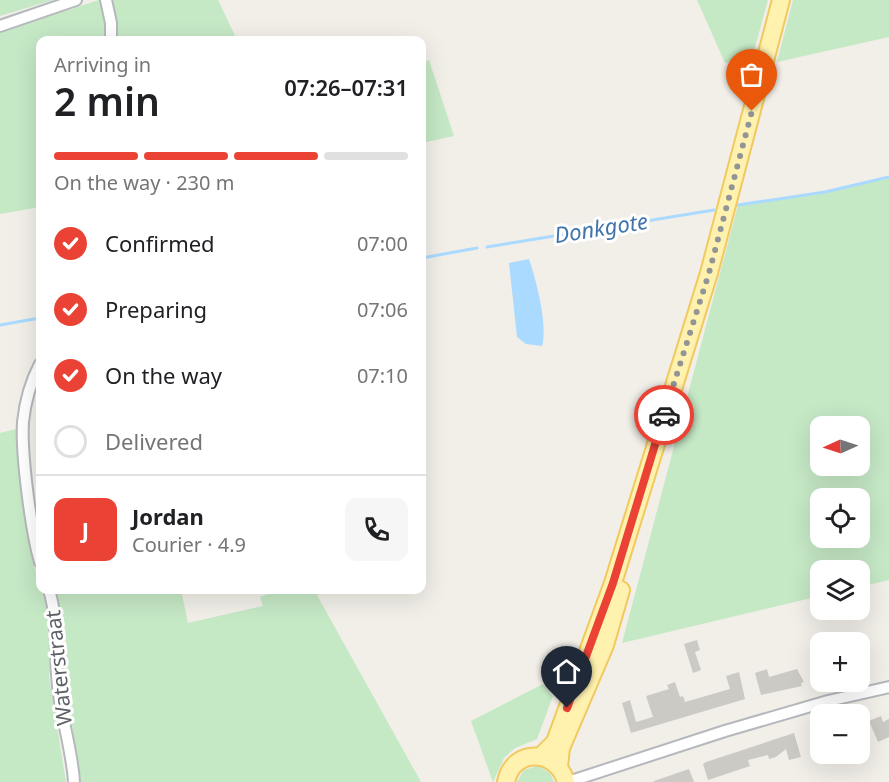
<!DOCTYPE html>
<html lang="en">
<head>
<meta charset="utf-8">
<style>
	body { margin:0; font-family:"Noto Sans",sans-serif; background:#f6f6f6; color:#202124; height:100vh; display:flex; flex-direction:column; font-size:22px; white-space:nowrap }
	* { box-sizing:border-box; margin:0 }
	p { font-size:20px; color:#757577 }
	.icon { flex:none; width:33px; height:33px; fill:none; stroke:currentColor; stroke-width:2; stroke-linecap:round; stroke-linejoin:round }
	.map { position:relative; flex:1; overflow:hidden }
	.details { position:absolute; left:36px; top:36px; width:390px; height:558px; display:flex; flex-direction:column; background:#fff; border-radius:12px; box-shadow:0 6px 24px #0002 }
	.details>* { flex:none }
	.needle { width:39px; rotate:267deg }
	.controls { position:absolute; left:810px; top:416px; display:grid; gap:12px }
	.controls a { display:grid; place-items:center; width:60px; height:60px; border-radius:12px; background:#fff; box-shadow:0 6px 24px #0002; font-size:30px }
	.pin { position:absolute; display:grid; place-items:center; width:51px; height:51px; color:#fff; margin:-62px -26px; border-radius:50% 50% 50% 0; rotate:-45deg; box-shadow:0 0 6px #0007 }
	.pin .icon { rotate:45deg }
	.courier { position:absolute; display:grid; place-items:center; width:60px; height:60px; margin:-30px; border:4px solid #ea4335; border-radius:50%; background:#fff; color:#222; box-shadow:0 2px 8px #0007 }
	.overview em { font-style:normal; font-weight:600 }
	.overview div { display:flex; flex-direction:column-reverse }
	.overview { display:flex; align-items:center; justify-content:space-between; height:102px; padding:0 18px }
	h1 { font-size:39px; font-weight:600; line-height:45px }
	.bar { display:grid; grid-template-columns:repeat(4,1fr); gap:9px 6px; align-content:center; height:72px; padding:0 18px }
	.bar i { height:8px; border-radius:4px; background:#e0e0e0 }
	.bar .selected { background:#ea4335 }
	.bar p { grid-column:span 4 }
	.line { display:flex; align-items:center; gap:15px; padding:0 18px; border-top:2px solid #e0e0e0 }
	.line div { flex:1 }
	.round { display:grid; place-items:center; flex:none; width:63px; height:63px; border-radius:12px; background:#f6f6f6 }
	ol { padding:0 18px; list-style:none }
	li { display:flex; align-items:center; gap:18px; height:66px }
	li p { margin-inline-start:auto }
	li .icon { padding:6px; border-radius:50%; background:#ea4335; color:#fff; stroke-width:4 }
	li:last-child { color:#757577 }
	li i { width:33px; height:33px; border:3px solid #e0e0e0; border-radius:50% }
	.map>svg:first-child { display:block }
</style>
</head>
<body>
<div class="map">
<svg width="889" height="782" viewBox="0 0 889 782">
	<rect width="100%" height="100%" fill="#f1efe8"/>
	<g fill="#c5e8c5" fill-rule="evenodd">
		<polygon points="0,0 53,0 0,16"/>
		<polygon points="99,0 106,21 105,40 40,40 40,207 0,214 0,32"/>
		<polygon points="113,0 218,0 237,40 118,40"/>
		<polygon points="697,0 768,0 752,58 725,63"/>
		<polygon points="793,0 889,0 889,37 777,62"/>
		<polygon points="429,60 454,136 422,143 422,62"/>
		<path d="M889 177V580L860 587V570H820V596L622 643 738 205 825 192ZM820 426H860V465H820ZM820 498H860V537H820Z"/>
		<polygon points="16,429 23,508 33,563 47,608 51,646 49,677 66,782 0,782 0,433"/>
		<polygon points="56,590 181,590 188,623 263,606 260,597 278,590 321,590 317,591 318,597 421,782 81,782 63,668 66,642"/>
		<polygon points="543,684 553,696 537,739 515,748 504,758 493,782 471,721"/>
		<polygon points="538,766 550,773 554,782 517,782 524,770"/>
	</g>
	<path fill="#aadaff" d="M529 259C536 279 548 326 542 346L526 344 517 337 509 263Z"/>
	<g fill="none" stroke-linecap="round" stroke-linejoin="round">
		<g stroke="#aadaff" stroke-width="3">
			<polyline points="738,205 825,192 889,177"/>
			<polyline points="487,247 714,210"/>
			<polyline points="422,258 477,248"/>
			<polyline points="0,325 40,318"/>
		</g>
	</g>
	<g fill="#cccac5">
		<polygon points="697,640 700,650 695,652 701,670 693,673 684,644"/>
		<polygon points="767,669 769,677 797,669 804,682 801,683 802,686 761,695 755,673"/>
		<polygon points="739,672 745,699 631,733 622,703 630,700 636,722 653,717 646,696 669,689 667,685 675,682 680,697 683,696 685,702 730,689 726,676"/>
		<polygon points="881,716 883,722 889,719 889,737 878,742 869,721"/>
		<polygon points="794,733 801,757 789,760 786,749 776,757 769,759 768,755 748,760 750,766 708,780 703,764 706,762"/>
		<polygon points="689,769 694,782 654,782 654,781"/>
	</g>
	<g fill="none" stroke-linecap="round" stroke-linejoin="round">
		<g stroke="#b5b8bc" stroke-width="14">
			<g id="minor">
				<polyline points="106,0 111,23 111,40"/>
				<polyline points="0,26 76,0"/>
				<path d="M40 364C31 381 25 403 23 422 21 454 31 531 40 562"/>
				<path d="M49 590C59 622 54 653 58 686 61 718 72 749 74 782"/>
				<polyline points="568,782 725,731 828,701 889,687"/>
			</g>
		</g>
		<g stroke="#f2c960" stroke-width="20">
			<g id="primary">
				<polyline points="541,756 555,742 613,583 709,273 781,0"/>
				<polyline points="559,766 561,748 605,645 621,590"/>
				<path d="M506 782C513 747 557 749 566 782"/>
			</g>
		</g>
		<use href="#minor" stroke="#fff" stroke-width="10"/>
		<use href="#primary" stroke="#fff2af" stroke-width="16"/>
	</g>
	<g fill="none" stroke-linecap="round" stroke-linejoin="round">
		<polyline stroke="#929495" stroke-width="6" stroke-dasharray="0 10.8" points="664,415 709,273 752,111"/>
		<polyline stroke="#ea4335" stroke-width="8" points="567,708 613,583 664,415"/>
	</g>
	<g text-anchor="middle" stroke-width="6" stroke-linejoin="round" paint-order="stroke">
		<g font-size="21" fill="#5f6368" stroke="#fff">
			<text transform="translate(59 668) rotate(-96)" y="7">Waterstraat</text>
		</g>
		<g font-size="22" font-style="italic" fill="#4174aa" stroke="#fff">
			<text transform="translate(601 228) rotate(-9)" y="8">Donkgote</text>
		</g>
	</g>
</svg>
<div class="controls">
<a><svg class="needle" viewBox="-14 -14 28 28"><path d="M0-13l5 13h-10z" fill="#e53935"/><path d="M0 13l5-13h-10z" fill="#757577"/></svg></a>
<a><svg class="icon" aria-label="locate" viewBox="0 0 24 24"><circle cx="12" cy="12" r="6"/><path d="M12 2v4M12 18v4M2 12h4M18 12h4"/></svg></a>
<a><svg class="icon" aria-label="layers" viewBox="0 0 24 24"><path d="M12 4l9 5-9 5-9-5zM3 14l9 5 9-5"/></svg></a>
<a>+</a>
<a>−</a>
</div>
<div class="pin" style="left:752px;top:111px;background:#ea580c"><svg class="icon" aria-label="bag" viewBox="0 0 24 24"><path d="M5 8h14l-1 12H6zM9 8a3 3 0 0 1 6 0"/></svg></div>
<div class="pin" style="left:567px;top:708px;background:#1f2937"><svg class="icon" aria-label="home" viewBox="0 0 24 24"><path d="M3 11l9-7 9 7M6 9v11h12V9"/></svg></div>
<div class="courier" style="left:664px;top:415px"><svg class="icon" aria-label="car" viewBox="0 0 24 24"><path d="M5 17H2v-5l4-1 3-4h7l3 4 3 1v5h-3M9 17h6M6 11h13"/><circle cx="7" cy="17" r="2"/><circle cx="17" cy="17" r="2"/></svg></div>
<section class="details">
<div class="overview"><div><h1>2 min</h1><p>Arriving in</p></div><em>07:26–07:31</em></div>
<div class="bar"><i class="selected"></i><i class="selected"></i><i class="selected"></i><i></i><p>On the way · 230 m</p></div>
<ol>
<li><svg class="icon" aria-label="check" viewBox="0 0 24 24"><path d="M5 12l5 5 9-10"/></svg>Confirmed<p>07:00</p></li>
<li><svg class="icon" aria-label="check" viewBox="0 0 24 24"><path d="M5 12l5 5 9-10"/></svg>Preparing<p>07:06</p></li>
<li><svg class="icon" aria-label="check" viewBox="0 0 24 24"><path d="M5 12l5 5 9-10"/></svg>On the way<p>07:10</p></li>
<li><i></i>Delivered</li>
</ol>
<div class="line" style="height:108px"><b class="round" style="background:#ea4335;color:#fff">J</b><div><b>Jordan</b><p>Courier · 4.9</p></div><a class="round"><svg class="icon" aria-label="phone" viewBox="0 0 24 24"><path d="M5 4h4l2 5-3 2q2 4 5 5l2-3 5 2v4C11 20 4 13 5 4z"/></svg></a></div>
</section>
</div>
</body>
</html>
